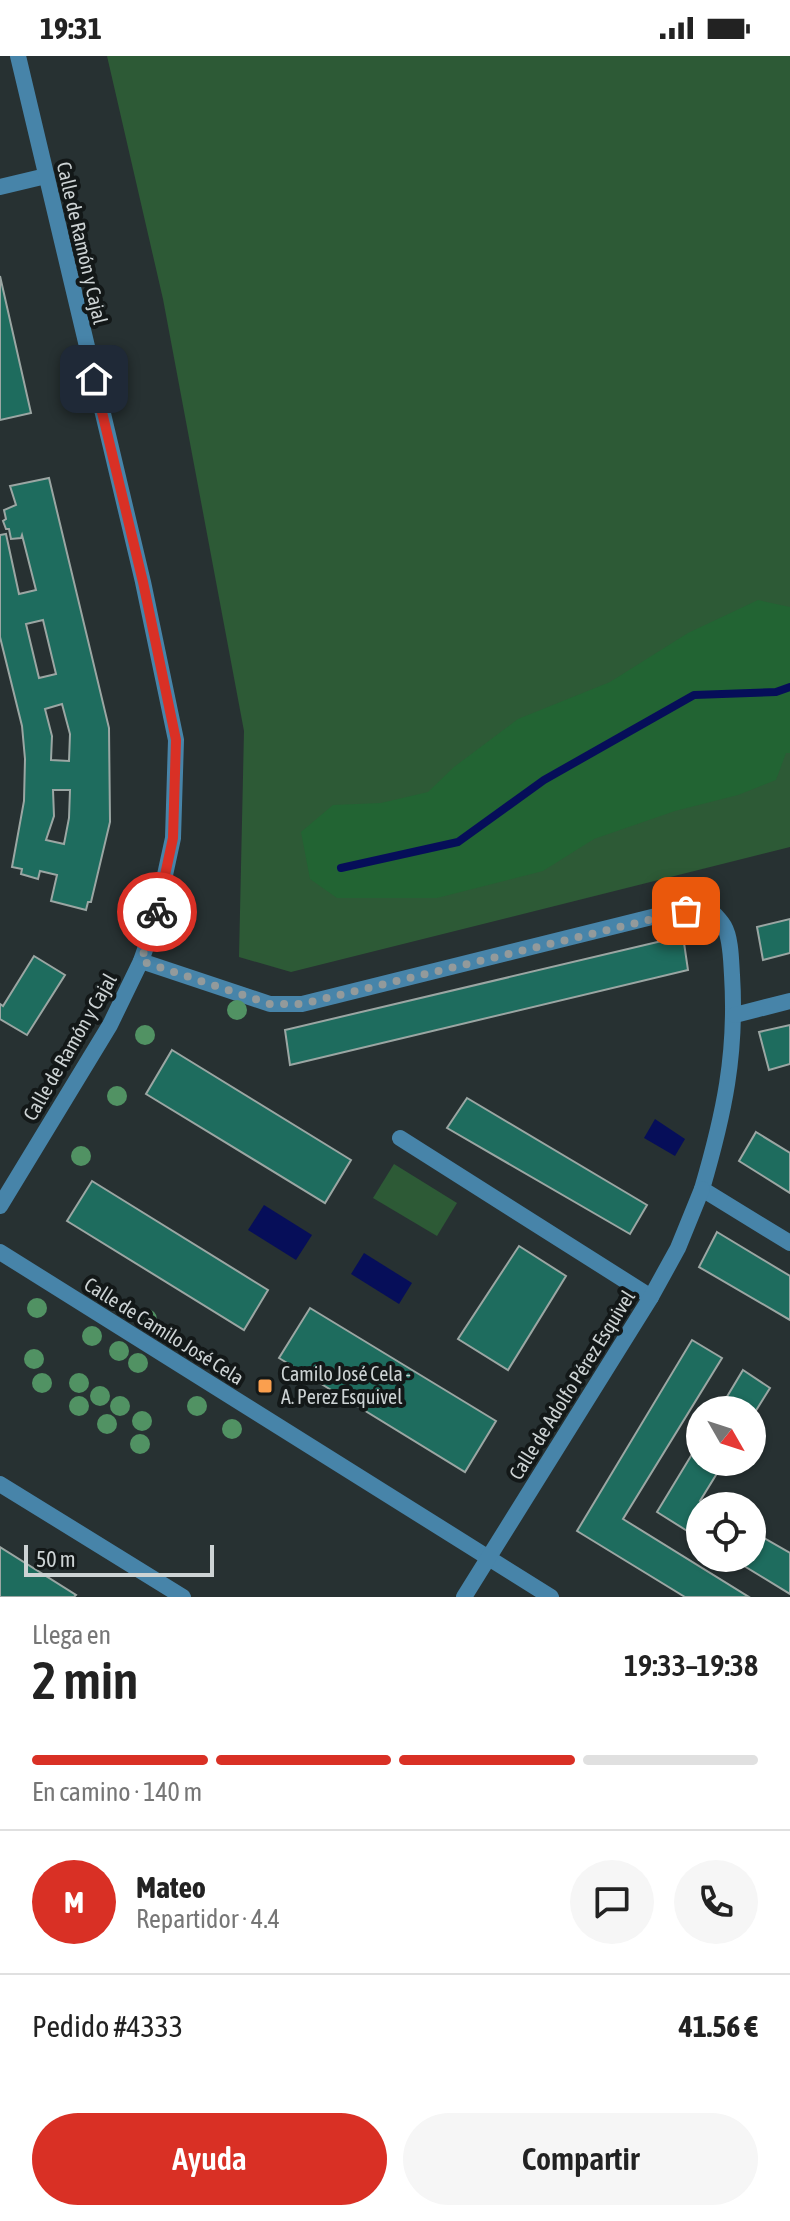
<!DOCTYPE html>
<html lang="es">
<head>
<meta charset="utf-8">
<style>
	body { margin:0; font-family:"Asap Condensed",sans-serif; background:#f6f6f6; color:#222; height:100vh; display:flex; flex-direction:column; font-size:30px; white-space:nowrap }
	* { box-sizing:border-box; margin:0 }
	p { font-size:26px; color:#767676 }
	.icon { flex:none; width:44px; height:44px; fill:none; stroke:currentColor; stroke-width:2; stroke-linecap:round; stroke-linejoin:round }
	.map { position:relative; height:1541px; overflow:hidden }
	.drawer { display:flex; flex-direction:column; background:#fff; flex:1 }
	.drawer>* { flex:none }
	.needle { width:52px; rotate:129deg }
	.controls { position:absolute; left:686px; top:1340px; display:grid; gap:16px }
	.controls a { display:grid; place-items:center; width:80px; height:80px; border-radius:50%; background:#fff; box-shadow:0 2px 6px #0004; font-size:40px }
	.scale { position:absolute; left:24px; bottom:20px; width:190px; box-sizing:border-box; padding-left:8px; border:4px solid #cdd3d4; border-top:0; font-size:22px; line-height:28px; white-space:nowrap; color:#cdd3d4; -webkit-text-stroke:6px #131818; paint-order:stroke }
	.pin { position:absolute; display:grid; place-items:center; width:68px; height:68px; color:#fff; margin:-34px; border-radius:16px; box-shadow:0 4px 12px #0006 }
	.courier { position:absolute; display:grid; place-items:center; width:80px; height:80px; margin:-40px; border:6px solid #d93025; border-radius:50%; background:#fff; color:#222; box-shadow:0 2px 10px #0007 }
	.head em { font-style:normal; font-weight:600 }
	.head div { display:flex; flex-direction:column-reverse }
	.head { display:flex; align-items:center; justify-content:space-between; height:136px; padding:0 32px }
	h1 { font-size:52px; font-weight:600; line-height:60px }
	.bar { display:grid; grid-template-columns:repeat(4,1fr); gap:12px 8px; align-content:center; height:96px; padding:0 32px }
	.bar i { height:10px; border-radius:6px; background:#e0e0e0 }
	.bar .current { background:#d93025 }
	.bar p { grid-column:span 4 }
	.line { display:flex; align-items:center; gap:20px; padding:0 32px; border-top:2px solid #e0e0e0 }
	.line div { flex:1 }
	.round { display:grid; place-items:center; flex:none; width:84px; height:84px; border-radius:42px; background:#f6f6f6 }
	.button { display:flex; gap:16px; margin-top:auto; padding:16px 32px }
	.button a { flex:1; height:92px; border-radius:48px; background:#d93025; color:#fff; font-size:32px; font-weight:600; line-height:92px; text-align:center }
	.button a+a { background:#f6f6f6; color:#222 }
	.status { display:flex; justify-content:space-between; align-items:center; height:56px; padding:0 40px; background:#fff; direction:ltr }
	.status svg { height:22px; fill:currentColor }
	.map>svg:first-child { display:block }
</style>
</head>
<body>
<div class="status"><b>19:31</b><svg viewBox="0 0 49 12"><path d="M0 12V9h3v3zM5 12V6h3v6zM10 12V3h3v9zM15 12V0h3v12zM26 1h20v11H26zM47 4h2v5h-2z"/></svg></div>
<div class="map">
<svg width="790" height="1541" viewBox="0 0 790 1541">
	<rect width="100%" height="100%" fill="#273132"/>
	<g fill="#2d5a36">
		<polygon points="107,0 790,0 790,791 291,916 239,901 244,675 163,243"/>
		<polygon points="394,1108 457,1147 437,1180 373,1142"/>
	</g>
	<polygon fill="#226433" points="758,544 790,551 790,697 786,697 776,724 738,739 675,755 594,783 543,815 437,842 337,842 310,823 301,776 333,749 381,747 428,736 454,711 518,663 610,626 688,577"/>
	<g fill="#060e59">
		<polygon points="655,1063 685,1083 675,1100 644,1082"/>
		<polygon points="264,1149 312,1179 296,1204 248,1174"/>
		<polygon points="364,1197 412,1227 399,1248 351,1218"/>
	</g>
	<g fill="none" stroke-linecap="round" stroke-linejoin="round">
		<polyline stroke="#060e59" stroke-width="8" points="341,812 458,786 544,724 694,639 776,636 790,631"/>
	</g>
	<g fill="#1e6c5e" stroke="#9ba6a3" stroke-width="2" fill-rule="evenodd">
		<polygon points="0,220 31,357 0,364"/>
		<path d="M49 422 109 672 110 766 91 846H88L86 854 51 845 57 819 40 815 38 823 21 818 22 813 12 811 24 745 25 703 22 670 0 581V479L6 478 19 538 36 534 22 479 21 482 11 483 9 473H6L3 465 6 463 4 454 16 449 10 430ZM43 564 56 618 39 622 26 568ZM62 648 70 678 69 705 51 704 52 680 45 653ZM53 734H70L69 762 64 788 46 784 54 760Z"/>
		<polygon points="790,863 790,897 763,904 757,871"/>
		<polygon points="683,880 688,914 290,1009 285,974"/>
		<polygon points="34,900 65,919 27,979 0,963 0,948 3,950"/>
		<polygon points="790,969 790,1008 769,1014 759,976"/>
		<polygon points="172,994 351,1104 325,1147 146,1038"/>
		<polygon points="467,1042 647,1149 630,1178 447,1072"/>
		<polygon points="756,1076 790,1097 790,1137 739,1105"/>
		<polygon points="92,1125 268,1234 244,1274 67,1165"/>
		<polygon points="717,1176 790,1220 790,1264 699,1211"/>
		<polygon points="519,1190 566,1220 508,1314 458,1283"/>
		<polygon points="310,1252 496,1365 465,1416 279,1302"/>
		<polygon points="692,1284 722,1302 623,1463 749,1541 685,1541 577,1475"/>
		<polygon points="743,1314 770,1332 752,1361 752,1354 719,1354"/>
		<polygon points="700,1385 700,1406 724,1406 700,1445 708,1450 700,1450 700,1483 657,1456"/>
		<polygon points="752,1475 790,1497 790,1538 731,1502 752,1502"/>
		<polygon points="0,1491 76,1539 74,1541 0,1541"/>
	</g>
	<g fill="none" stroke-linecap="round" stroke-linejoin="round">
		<g stroke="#4784a9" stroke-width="16">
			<polyline points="0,131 46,120"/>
			<path d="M141 905 270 948H302L664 858 707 851C713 857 720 863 724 870 731 882 731 904 732 919 737 998 724 1058 702 1133L790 1187"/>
			<polyline points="735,959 790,945"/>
			<polyline points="400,1082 651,1241"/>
			<polyline points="0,1150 110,969 141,905 155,865 173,782 176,684 143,526 18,0"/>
			<polyline points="0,1196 551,1541"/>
			<polyline points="0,1428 183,1541"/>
			<polyline points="464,1541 651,1241 678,1192 702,1133"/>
		</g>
	</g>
	<g fill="#519263">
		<circle cx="237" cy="954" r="10"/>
		<circle cx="145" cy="979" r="10"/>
		<circle cx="117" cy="1040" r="10"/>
		<circle cx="81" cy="1100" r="10"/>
		<circle cx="37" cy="1252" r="10"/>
		<circle cx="147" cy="1263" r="10"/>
		<circle cx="92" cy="1280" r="10"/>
		<circle cx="119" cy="1295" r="10"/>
		<circle cx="34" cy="1303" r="10"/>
		<circle cx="138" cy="1307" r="10"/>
		<circle cx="42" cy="1327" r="10"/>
		<circle cx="79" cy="1327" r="10"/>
		<circle cx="100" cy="1340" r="10"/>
		<circle cx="79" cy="1350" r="10"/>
		<circle cx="120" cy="1350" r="10"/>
		<circle cx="197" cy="1350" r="10"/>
		<circle cx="142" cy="1365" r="10"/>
		<circle cx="107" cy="1368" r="10"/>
		<circle cx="232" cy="1373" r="10"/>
		<circle cx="140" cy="1388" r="10"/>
	</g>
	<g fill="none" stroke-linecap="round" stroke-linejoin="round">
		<polyline stroke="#939a9b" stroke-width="8" stroke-dasharray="0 14.4" points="157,856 141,905 270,948 302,948 686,855"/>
		<polyline stroke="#d93025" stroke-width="10" points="94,323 143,526 176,684 173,782 157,856"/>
	</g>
	<rect fill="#fa9f4e" stroke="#131818" stroke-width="3" x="257" y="1322" width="16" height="16" rx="4"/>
	<g text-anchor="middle" stroke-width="8" stroke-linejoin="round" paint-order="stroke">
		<g font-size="20" fill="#cdd3d4" stroke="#131818">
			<text transform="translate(82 187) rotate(77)" y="7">Calle de Ramón y Cajal</text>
			<text transform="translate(70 991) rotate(-60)" y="7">Calle de Ramón y Cajal</text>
			<text transform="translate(164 1275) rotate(32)" y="7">Calle de Camilo José Cela</text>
			<text transform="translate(572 1329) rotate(-58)" y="7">Calle de Adolfo Pérez Esquivel</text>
		</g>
		<g font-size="20" fill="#cdd3d4" stroke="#131818" text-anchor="start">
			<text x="281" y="1325">Camilo José Cela -<tspan x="281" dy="23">A. Perez Esquivel</tspan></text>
		</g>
	</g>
</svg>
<div class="controls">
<a><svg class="needle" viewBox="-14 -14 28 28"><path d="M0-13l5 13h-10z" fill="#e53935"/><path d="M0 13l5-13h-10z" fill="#767676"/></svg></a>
<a><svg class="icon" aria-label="locate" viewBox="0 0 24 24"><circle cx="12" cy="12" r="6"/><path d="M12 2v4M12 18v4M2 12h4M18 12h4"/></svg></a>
</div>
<div class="scale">50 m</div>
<div class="pin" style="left:686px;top:855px;background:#ea580c"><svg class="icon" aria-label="bag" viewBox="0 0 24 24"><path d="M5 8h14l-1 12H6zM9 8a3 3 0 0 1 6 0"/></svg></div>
<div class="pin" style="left:94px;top:323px;background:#1f2937"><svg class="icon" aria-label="home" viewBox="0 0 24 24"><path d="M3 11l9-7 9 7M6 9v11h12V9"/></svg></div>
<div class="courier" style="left:157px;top:856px"><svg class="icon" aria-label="bike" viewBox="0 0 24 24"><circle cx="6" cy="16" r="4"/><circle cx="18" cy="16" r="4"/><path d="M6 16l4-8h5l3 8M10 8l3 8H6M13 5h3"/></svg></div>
</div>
<section class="drawer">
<div class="head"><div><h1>2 min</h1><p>Llega en</p></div><em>19:33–19:38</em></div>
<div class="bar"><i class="current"></i><i class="current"></i><i class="current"></i><i></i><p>En camino · 140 m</p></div>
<div class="line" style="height:144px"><b class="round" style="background:#d93025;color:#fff">M</b><div><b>Mateo</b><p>Repartidor · 4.4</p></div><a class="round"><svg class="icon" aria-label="chat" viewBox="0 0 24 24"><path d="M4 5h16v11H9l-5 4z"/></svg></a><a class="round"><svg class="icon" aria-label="phone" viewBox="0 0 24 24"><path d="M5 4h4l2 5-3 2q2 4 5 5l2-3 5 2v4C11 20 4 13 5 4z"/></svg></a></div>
<div class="line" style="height:104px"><div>Pedido #4333</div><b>41.56 €</b></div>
<div class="button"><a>Ayuda</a><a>Compartir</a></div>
</section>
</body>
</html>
